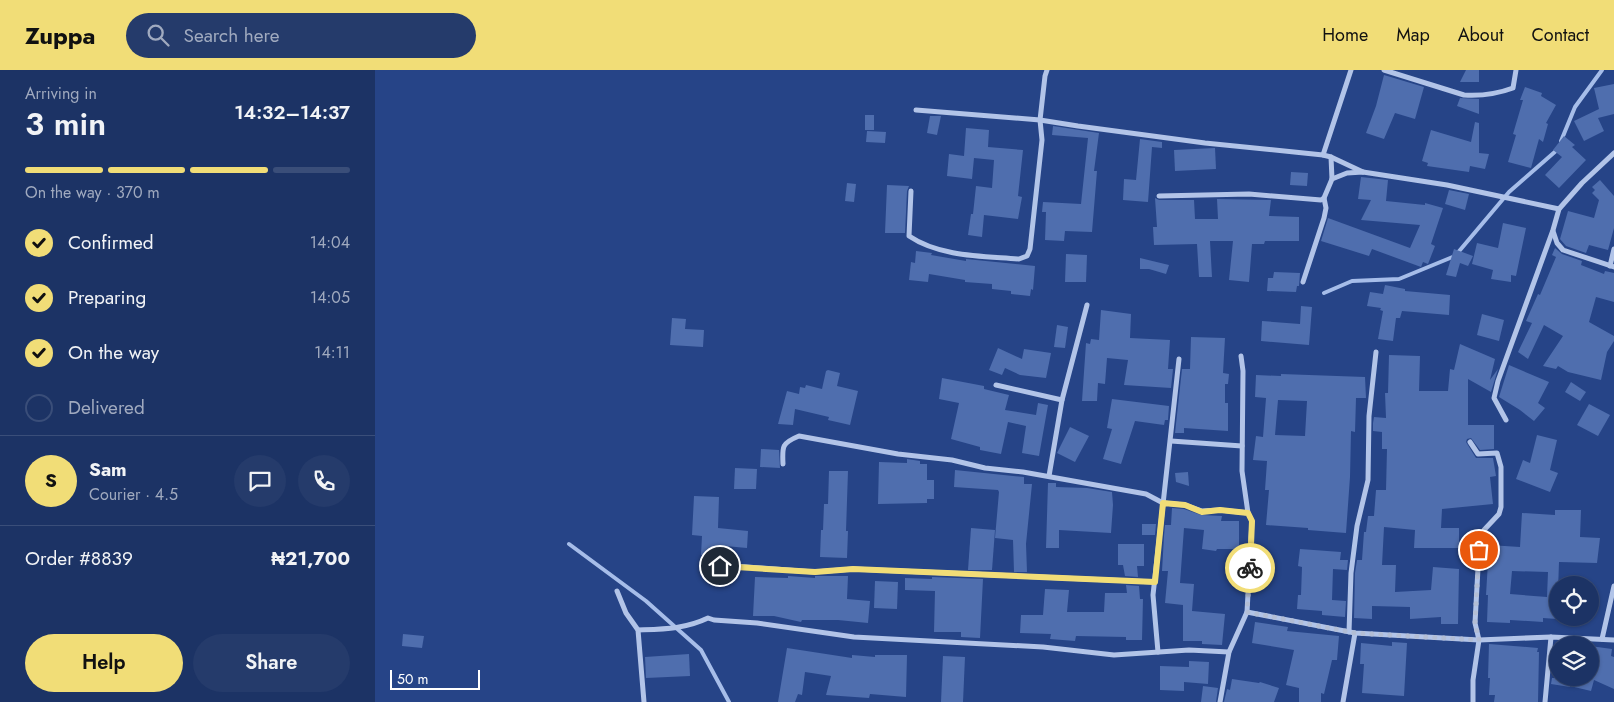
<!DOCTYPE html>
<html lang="en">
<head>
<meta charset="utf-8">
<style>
	body { margin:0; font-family:Jost,sans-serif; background:#253b6b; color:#f1f3f6; height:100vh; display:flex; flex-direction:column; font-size:19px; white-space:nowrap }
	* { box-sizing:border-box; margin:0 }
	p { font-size:16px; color:#a0aabf }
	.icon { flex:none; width:28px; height:28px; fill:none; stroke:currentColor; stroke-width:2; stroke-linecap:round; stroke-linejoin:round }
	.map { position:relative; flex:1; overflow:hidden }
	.panel { display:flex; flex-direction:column; background:#1c3365; width:375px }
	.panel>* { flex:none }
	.buttons { position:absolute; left:1174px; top:506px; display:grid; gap:10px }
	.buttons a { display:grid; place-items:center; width:50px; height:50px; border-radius:50%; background:#1c3365; box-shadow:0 1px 4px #0004,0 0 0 1px #3a4e79; font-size:25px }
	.scale { position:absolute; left:15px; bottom:12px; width:90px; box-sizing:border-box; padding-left:5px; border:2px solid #fff; border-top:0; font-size:14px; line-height:18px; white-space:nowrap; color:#fff; -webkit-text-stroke:4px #264487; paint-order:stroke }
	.pin { position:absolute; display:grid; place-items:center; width:42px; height:42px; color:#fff; margin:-21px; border:2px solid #fff; border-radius:50%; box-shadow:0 1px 5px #0007 }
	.courier { position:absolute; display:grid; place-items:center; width:50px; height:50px; margin:-25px; border:4px solid #f1dd77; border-radius:50%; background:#fff; color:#222; box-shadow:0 1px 6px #0007 }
	.overview em { font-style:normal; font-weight:600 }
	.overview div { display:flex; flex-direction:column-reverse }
	.overview { display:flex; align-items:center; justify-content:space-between; height:85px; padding:0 25px }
	h1 { font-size:32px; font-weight:600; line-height:38px }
	.bar { display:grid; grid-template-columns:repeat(4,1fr); gap:8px 5px; align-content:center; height:60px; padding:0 25px }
	.bar i { height:6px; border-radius:4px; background:#3a4e79 }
	.bar .current { background:#f1dd77 }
	.bar p { grid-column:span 4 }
	.line { display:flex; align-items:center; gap:12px; padding:0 25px; border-top:1px solid #3a4e79 }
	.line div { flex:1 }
	.round { display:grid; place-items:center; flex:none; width:52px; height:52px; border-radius:26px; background:#253b6b }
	ol { padding:0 25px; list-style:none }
	li { display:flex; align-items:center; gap:15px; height:55px }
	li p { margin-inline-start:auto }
	li .icon { padding:5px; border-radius:50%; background:#f1dd77; color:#111; stroke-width:4 }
	li:last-child { color:#a0aabf }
	li i { width:28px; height:28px; border:2px solid #3a4e79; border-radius:50% }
	.button { display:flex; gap:10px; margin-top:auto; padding:10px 25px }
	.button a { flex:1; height:58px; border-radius:30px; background:#f1dd77; color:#111; font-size:20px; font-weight:600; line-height:58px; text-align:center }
	.button a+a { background:#253b6b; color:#f1f3f6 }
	header { display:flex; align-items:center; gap:30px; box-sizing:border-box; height:70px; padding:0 25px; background:#f1dd77; color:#111 }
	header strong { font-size:24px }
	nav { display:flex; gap:28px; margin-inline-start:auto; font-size:18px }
	.search { width:350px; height:45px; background:#253b6b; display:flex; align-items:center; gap:12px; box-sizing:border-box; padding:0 18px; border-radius:28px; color:#a0aabf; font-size:19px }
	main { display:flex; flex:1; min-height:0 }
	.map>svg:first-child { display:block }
</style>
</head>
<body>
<header>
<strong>Zuppa</strong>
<div class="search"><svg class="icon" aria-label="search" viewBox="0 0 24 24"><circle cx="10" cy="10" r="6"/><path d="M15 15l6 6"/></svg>Search here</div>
<nav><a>Home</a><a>Map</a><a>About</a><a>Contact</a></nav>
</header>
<main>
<section class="panel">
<div class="overview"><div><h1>3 min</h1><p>Arriving in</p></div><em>14:32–14:37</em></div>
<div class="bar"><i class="current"></i><i class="current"></i><i class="current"></i><i></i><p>On the way · 370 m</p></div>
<ol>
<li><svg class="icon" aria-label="check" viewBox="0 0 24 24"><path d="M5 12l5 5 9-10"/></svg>Confirmed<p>14:04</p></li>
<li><svg class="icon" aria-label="check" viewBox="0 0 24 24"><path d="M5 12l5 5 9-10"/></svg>Preparing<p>14:05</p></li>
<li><svg class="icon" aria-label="check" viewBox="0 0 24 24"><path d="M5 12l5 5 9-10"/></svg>On the way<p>14:11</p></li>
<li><i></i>Delivered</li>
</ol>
<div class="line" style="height:90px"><b class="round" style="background:#f1dd77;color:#111">S</b><div><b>Sam</b><p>Courier · 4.5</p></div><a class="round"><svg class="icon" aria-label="chat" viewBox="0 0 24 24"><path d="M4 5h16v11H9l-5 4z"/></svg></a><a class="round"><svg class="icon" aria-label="phone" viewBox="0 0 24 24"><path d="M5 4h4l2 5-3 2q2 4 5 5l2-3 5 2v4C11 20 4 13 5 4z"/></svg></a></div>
<div class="line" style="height:65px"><div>Order #8839</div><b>₦21,700</b></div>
<div class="button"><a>Help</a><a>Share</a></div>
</section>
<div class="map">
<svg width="1239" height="632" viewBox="0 0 1239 632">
	<rect width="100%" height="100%" fill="#264487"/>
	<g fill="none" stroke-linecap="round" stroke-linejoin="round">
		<g stroke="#a6bde9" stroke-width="4">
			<polyline points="1186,71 1200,37 1227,0"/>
			<polyline points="949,223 977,211 1024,209 1080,186 1134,122 1182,80"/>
			<polyline points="194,474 271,531 326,580 354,632"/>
		</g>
	</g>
	<g fill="#4f6eae" fill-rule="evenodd">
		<polygon points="1091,0 1104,0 1104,12 1085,12"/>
		<polygon points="1009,5 1049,17 1040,49 1020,43 1009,69 991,63 1001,36"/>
		<polygon points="1239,14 1239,44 1223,48 1229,61 1209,71 1199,51 1224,39 1219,18"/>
		<polygon points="1150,17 1167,23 1166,26 1181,35 1171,53 1173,54 1168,72 1164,69 1156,98 1133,92 1141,65 1138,64 1148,30 1145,30"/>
		<polygon points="1085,28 1104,29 1104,44 1082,36"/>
		<rect x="490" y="45" width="9" height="15"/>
		<polygon points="555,46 566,46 562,65 552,63"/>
		<polygon points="1100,52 1104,53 1104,83 1114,84 1110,99 1095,96 1094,102 1052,96 1053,93 1047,91 1056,60 1096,72"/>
		<polygon points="678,56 724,63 719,101 722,101 717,162 690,161 689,171 670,170 671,142 667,142 668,132 706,134 713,68 677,65"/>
		<polygon points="591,58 614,60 613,77 648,80 643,126 647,127 643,149 609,145 607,167 593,165 596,144 598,144 601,116 617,118 619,90 599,88 597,109 572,106 574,84 589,86"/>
		<polygon points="492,61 511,62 510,73 491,72"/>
		<polygon points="1189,66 1200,75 1197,77 1211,90 1184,118 1170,105 1187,87 1178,80"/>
		<polygon points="765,69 787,72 787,78 777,77 773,132 748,130 749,109 761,110"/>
		<polygon points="840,78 841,99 800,101 799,80"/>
		<polygon points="916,102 933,103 932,116 915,115"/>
		<polygon points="986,107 1013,110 1011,131 1050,135 1050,133 1068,138 1056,174 1060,176 1053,194 1048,192 1046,197 997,179 994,186 946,171 953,148 1035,178 1045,155 986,150 996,130 983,129"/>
		<polygon points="1225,110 1239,126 1239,158 1233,180 1214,175 1211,183 1191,176 1185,169 1193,141 1219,148 1224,130 1217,123 1220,120 1217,117"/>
		<polygon points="472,113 481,114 479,132 470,131"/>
		<polygon points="512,115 534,116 532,121 530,163 510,163"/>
		<polygon points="1074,120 1094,124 1090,140 1070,134"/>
		<polygon points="780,128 784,130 819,130 820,149 843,149 842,129 896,130 894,146 924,147 924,171 890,171 889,174 877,174 874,212 854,210 858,171 835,171 837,207 824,207 822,174 779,175 778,157 782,157"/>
		<polygon points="1128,153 1151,158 1141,206 1136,205 1136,212 1116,209 1118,200 1097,194 1102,173 1123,178"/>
		<polygon points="1180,178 1187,184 1207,191 1206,195 1229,204 1230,201 1239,203 1239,232 1221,227 1214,252 1239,266 1239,271 1232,282 1226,310 1193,302 1183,296 1181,299 1168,296 1188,266 1169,255 1153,289 1143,282 1157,253 1151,251 1163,224 1165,225 1181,187 1177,185"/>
		<polygon points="1079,179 1098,186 1093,196 1085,193 1081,207 1071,205"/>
		<polygon points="541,181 557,183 556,185 591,191 591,189 660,196 658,220 656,219 655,226 636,224 636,221 617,219 617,214 590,212 590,210 554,204 553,212 534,210 536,192 540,193"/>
		<polygon points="691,184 712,185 711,212 690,212"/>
		<polygon points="765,188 794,195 791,204 774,199 765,199"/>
		<polygon points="899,202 925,203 924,216 922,216 921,222 892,221 893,208 898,208"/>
		<polygon points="1010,215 1030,219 1030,221 1075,225 1074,245 1027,241 1025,248 1021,248 1018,271 1003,269 1008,241 1005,240 1006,238 992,236 995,222 1008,224"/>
		<polygon points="926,236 937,237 934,275 886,271 887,251 925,254"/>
		<polygon points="726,240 756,244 755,268 795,270 793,299 798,299 796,318 749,315 753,290 732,288 730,314 723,313 722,331 707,331 711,273 715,274 716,269 724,270"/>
		<polygon points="1107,244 1129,250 1124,271 1102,265"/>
		<polygon points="297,248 311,249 310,259 329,260 328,277 295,275"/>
		<polygon points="682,255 693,257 690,278 679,277"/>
		<polygon points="816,267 850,268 848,303 854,304 853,314 850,314 850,333 853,333 853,361 809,358 809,363 800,363 807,299 815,299"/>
		<polygon points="1085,274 1120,289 1115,310 1123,299 1116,322 1093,309 1093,355 1119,355 1119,379 1105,380 1096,368 1092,369 1091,372 1101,388 1118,388 1121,406 1115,407 1118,434 1067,439 1066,458 1084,458 1084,478 1039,478 1040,460 1009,457 1007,495 1021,495 1020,522 1056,520 1058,497 1084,499 1083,554 1066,554 1066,547 1035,549 1035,537 997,536 997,549 979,548 980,503 982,490 987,490 989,462 991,462 993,446 999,446 1001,420 1011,420 1012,379 1007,379 1007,362 998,361 998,353 999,347 1011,348 1010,323 1013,323 1014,285 1045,286 1044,321 1073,321 1075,299 1079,300"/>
		<polygon points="623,278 647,289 649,279 676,283 671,308 645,305 630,298 627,305 614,300"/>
		<polygon points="1134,295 1174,312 1163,333 1170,338 1159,351 1145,340 1124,327"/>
		<polygon points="453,300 465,303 462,316 483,321 475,355 453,350 454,347 420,339 418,355 403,354 412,321 424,324 425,317 430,318 431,315 447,319 451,301"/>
		<path d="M906 304 990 307 991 328H981L980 362 976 361 975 407 971 463 933 460V458L891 455 894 420H890L892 391 878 390 881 366 888 367 891 328 880 327 881 305 906 306ZM903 330 932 331 930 366 900 365Z"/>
		<polygon points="567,308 609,316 609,319 634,325 630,340 661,345 663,333 673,335 664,386 647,383 651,356 633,352 626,384 605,380 605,377 576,369 584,333 564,329"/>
		<polygon points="1196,312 1211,322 1205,331 1190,322"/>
		<polygon points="737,329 794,336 793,350 790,350 789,355 760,351 746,394 728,389 737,359 732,358"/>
		<polygon points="1214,334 1235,345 1223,366 1202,355"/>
		<polygon points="695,357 714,366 700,392 682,383"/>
		<polygon points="1162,365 1182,370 1175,400 1183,403 1175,422 1141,409 1148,390 1155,393"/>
		<polygon points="386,379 404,380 405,398 385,397"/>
		<polygon points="532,389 545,391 545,394 552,394 552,410 559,410 559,429 552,429 552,433 503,434 504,392 532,393"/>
		<polygon points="360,398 382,399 381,419 359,419"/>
		<polygon points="580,400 649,407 649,414 657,414 651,474 652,502 639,502 638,470 620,468 624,422 623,420 579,417"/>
		<polygon points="454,401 473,401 471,461 473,461 472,488 445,487 446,460 448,460 449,434 453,434"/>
		<polygon points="813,402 814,416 801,412 800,403"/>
		<polygon points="673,413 681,413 681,417 712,418 737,422 738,435 736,463 684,460 684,478 671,478"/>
		<polygon points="319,426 344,427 343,458 373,461 372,478 350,476 349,488 326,485 327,466 317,465"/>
		<polygon points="797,438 809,439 826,445 847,446 846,451 864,451 864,479 842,479 841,481 827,479 829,460 809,458 805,513 819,514 817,541 850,544 847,575 827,574 827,571 808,571 808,535 790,533 793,501 787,501 789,466 790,455 796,455"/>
		<path d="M1180 440H1206L1205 467 1225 468 1222 493 1184 492 1182 549 1168 548V552L1135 550V553L1112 552 1113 525H1111L1114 475 1145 477 1147 443 1180 445ZM1137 501 1173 502 1172 527 1135 524Z"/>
		<polygon points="767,454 781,454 780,465 767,465"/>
		<polygon points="596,458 620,460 617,500 593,500"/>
		<polygon points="743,474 769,474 769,496 762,496 763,507 750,506 748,495 743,495"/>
		<polygon points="925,479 966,482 965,490 973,490 972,500 958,499 957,530 971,531 970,547 947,545 947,541 922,539 923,525 926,525 927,497 923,496"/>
		<polygon points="413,506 440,508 440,506 473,506 472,529 495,531 493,553 463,550 427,550 426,552 399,546 378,546 380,507 413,508"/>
		<polygon points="557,507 608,509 605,568 586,567 586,562 559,562 560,521 530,520 530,508 557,509"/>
		<polygon points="500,511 523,512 522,539 499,538"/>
		<polygon points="751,515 764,516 765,529 768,529 767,570 751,570 751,567 701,566 700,571 675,569 676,564 645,563 646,545 668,545 670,519 694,520 692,542 729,542 730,523 752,523"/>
		<polygon points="880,552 913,557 912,561 964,566 962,590 957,590 949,624 946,623 946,632 924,632 924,618 911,615 919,580 877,573"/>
		<polygon points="28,564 49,566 47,578 27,576"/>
		<polygon points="1017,572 1032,573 1029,626 987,623 989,594 985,594 986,573 1017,576"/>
		<polygon points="1114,574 1163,578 1162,582 1164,582 1163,632 1119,632 1120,625 1114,625 1115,608 1113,608"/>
		<polygon points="1215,576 1237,579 1236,586 1239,587 1239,619 1219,610 1216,621 1195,616 1195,617 1176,614 1177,608 1215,608"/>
		<polygon points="412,578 477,588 477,585 500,587 500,585 532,585 531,627 495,624 494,628 451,625 456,606 430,602 427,625 423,624 420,632 403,632"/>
		<polygon points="314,584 315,606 271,608 270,587"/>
		<polygon points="568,586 590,587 588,632 566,632"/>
		<polygon points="814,591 834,592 833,614 809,612 809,621 785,620 785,596 814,597"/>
		<polygon points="857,609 884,613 885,612 904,618 899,632 849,632 852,619 855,620"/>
		<polygon points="828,616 843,618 841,632 826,632"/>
	</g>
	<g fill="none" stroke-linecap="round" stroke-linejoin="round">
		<g stroke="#b2c4e8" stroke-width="5">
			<path d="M1009 0 1089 25C1106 26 1122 24 1138 18L1141 0"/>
			<polyline points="541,40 665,50 703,56 830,73 948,85 956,87 988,102"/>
			<polyline points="948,85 976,0"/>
			<polyline points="957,109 972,103 988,102 1072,115 1184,139"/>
			<path d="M536 121 534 166C565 187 608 186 644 189L652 186 655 179 667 70 665 50 670 6 672 0"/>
			<polyline points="784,126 874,124 946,130 949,128"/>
			<polyline points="1178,161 1182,173 1188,180 1239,197"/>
			<polyline points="1235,196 1239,179"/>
			<polyline points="928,212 949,148 951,138 949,128 957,109 956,87"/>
			<polyline points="866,286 868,301 867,401 873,443"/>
			<polyline points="621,315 687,330"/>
			<polyline points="1131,350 1119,328 1123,311 1178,160 1184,139 1207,113 1239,83"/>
			<polyline points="796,371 867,376"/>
			<polyline points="1095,372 1103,384 1122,383 1126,397 1126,437 1124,444 1109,460 1104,480 1100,553 1104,570 1098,610 1098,632"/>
			<path d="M408 394C407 376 407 373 424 366L523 384 577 390 610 398 648 402 771 424 788 433 810 435 827 441 845 440 873 443 877 451 872 542 854 582 845 632"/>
			<polyline points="674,406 687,330 712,235"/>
			<polyline points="345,495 439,502 478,499 780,512"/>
			<polyline points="242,521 251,543 263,560 269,632"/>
			<polyline points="872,542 980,563 1104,570 1176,567 1239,570"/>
			<path d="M263 560C289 559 310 559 333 548L339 550 382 553 479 567 668 577 739 585 814 580 854 582"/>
			<polyline points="974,562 976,503 982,456 993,410 994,346 1001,282"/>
			<polyline points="1227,569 1239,516"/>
			<polyline points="783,582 778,525 804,289"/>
			<polyline points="968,632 980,563"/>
			<polyline points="1170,632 1176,567"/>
		</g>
	</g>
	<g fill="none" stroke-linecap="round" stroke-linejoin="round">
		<polyline stroke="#b3bed5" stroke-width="5" stroke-dasharray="0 9" points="875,498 872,542 980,563 1104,570 1100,553 1104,480"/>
		<polyline stroke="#f1dd77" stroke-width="6" points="345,496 440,502 478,499 780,512 788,433 810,435 827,442 845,440 873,443 877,451 875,498"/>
	</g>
</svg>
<div class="buttons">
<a><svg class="icon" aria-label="locate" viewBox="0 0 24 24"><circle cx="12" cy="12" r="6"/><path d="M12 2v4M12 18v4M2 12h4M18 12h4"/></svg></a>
<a><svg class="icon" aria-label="layers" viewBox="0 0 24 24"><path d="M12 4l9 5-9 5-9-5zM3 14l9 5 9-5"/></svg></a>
</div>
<div class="scale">50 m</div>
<div class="pin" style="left:1104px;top:480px;background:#ea580c"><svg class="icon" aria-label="bag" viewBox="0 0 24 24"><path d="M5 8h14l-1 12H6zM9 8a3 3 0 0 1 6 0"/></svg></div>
<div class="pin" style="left:345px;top:496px;background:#1f2937"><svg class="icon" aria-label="home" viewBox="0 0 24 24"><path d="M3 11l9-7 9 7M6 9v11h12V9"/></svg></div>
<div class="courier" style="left:875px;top:498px"><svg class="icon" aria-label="bike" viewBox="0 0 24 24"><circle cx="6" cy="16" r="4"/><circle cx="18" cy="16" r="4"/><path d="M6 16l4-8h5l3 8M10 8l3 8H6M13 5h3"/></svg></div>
</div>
</main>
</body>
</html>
